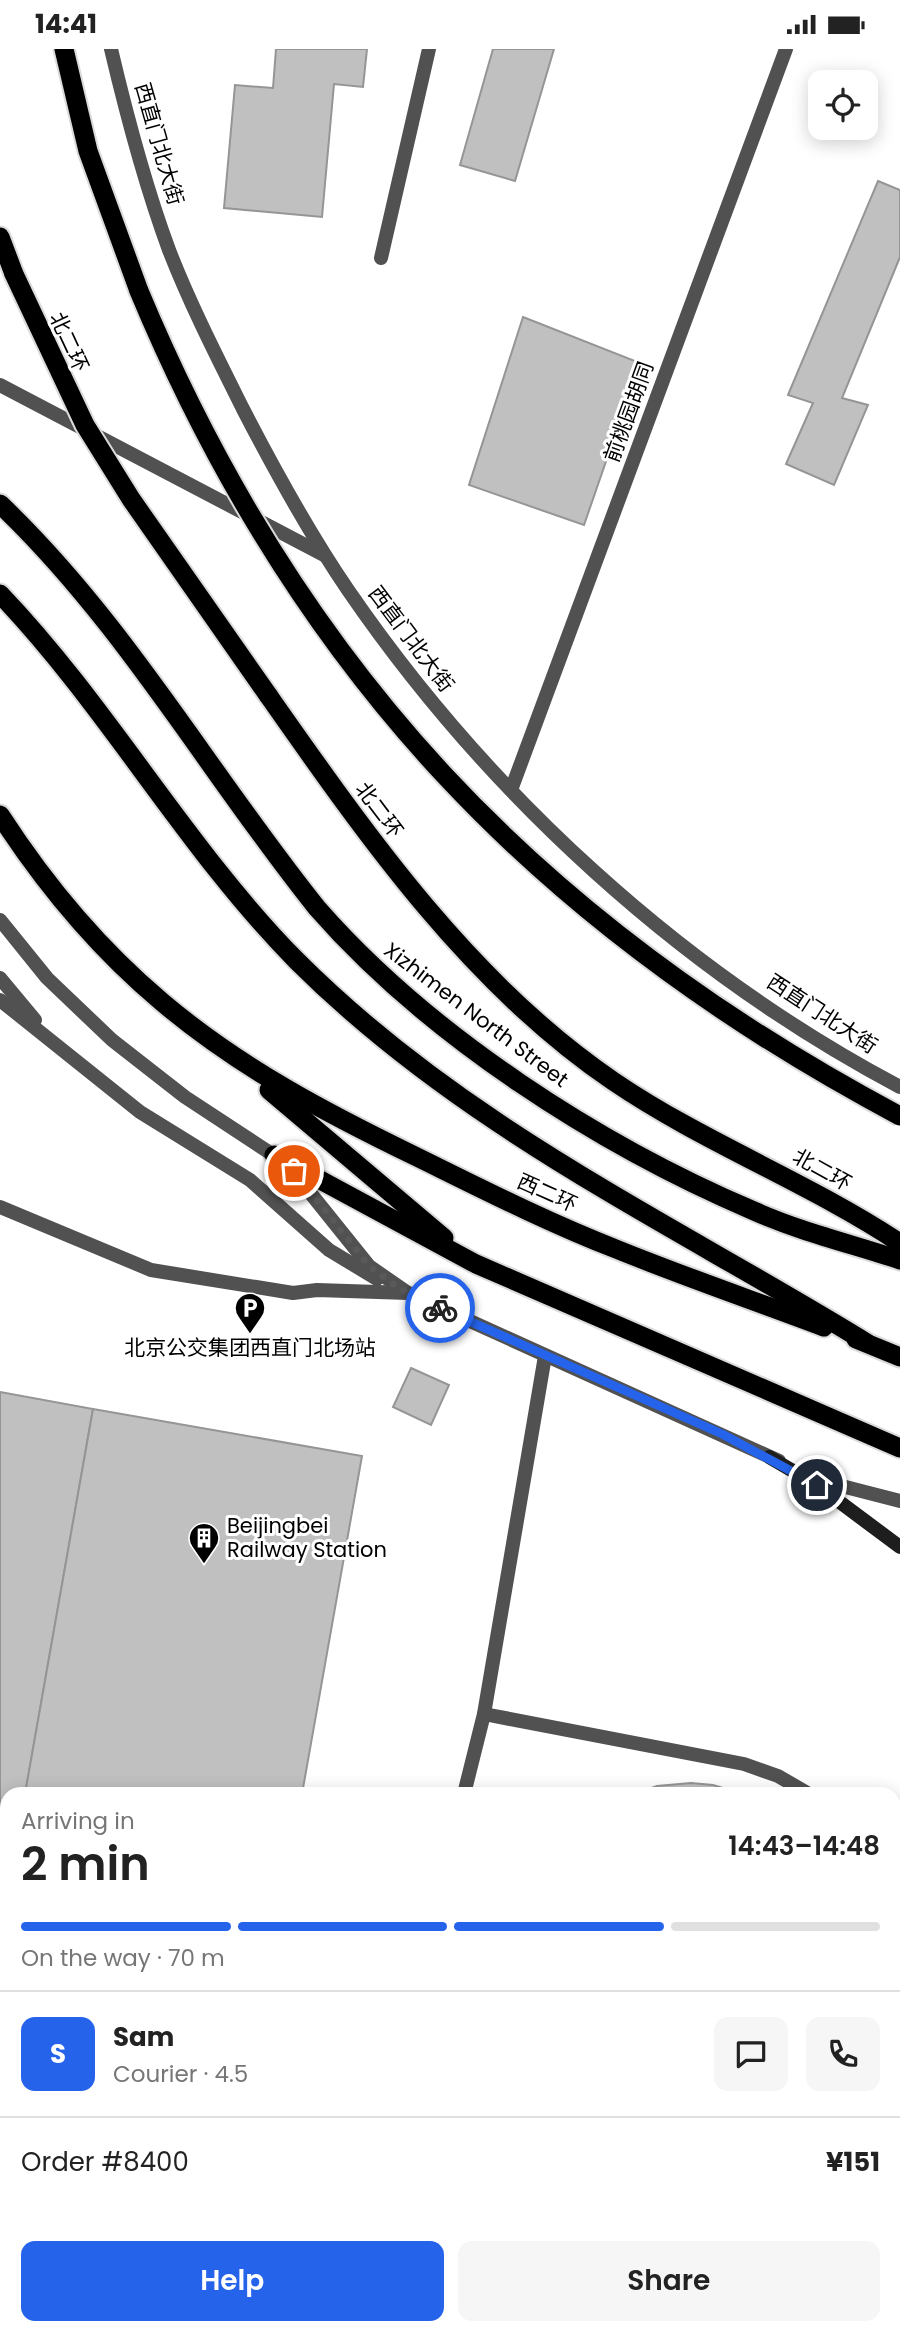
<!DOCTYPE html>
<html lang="en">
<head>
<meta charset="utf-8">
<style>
	body { margin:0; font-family:Poppins,"Noto Sans SC",sans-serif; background:#f6f6f6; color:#222; height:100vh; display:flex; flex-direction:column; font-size:26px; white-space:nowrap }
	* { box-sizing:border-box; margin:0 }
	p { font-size:23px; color:#767676 }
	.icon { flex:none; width:38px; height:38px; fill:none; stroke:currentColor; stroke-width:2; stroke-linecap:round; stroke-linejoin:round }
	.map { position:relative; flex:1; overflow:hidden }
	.drawer { position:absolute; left:0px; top:1738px; width:901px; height:548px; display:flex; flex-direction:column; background:#fff; border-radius:21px 21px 0 0; box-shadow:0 4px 18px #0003 }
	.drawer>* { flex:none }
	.fabs { position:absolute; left:808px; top:21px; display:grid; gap:14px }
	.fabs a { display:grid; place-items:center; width:70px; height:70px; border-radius:14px; background:#fff; box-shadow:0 4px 18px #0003; font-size:35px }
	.pin { position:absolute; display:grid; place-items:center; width:60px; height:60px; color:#fff; margin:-30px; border:4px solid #fff; border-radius:50%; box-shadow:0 2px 7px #0007 }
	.courier { position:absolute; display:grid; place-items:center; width:70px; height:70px; margin:-35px; border:5px solid #2563eb; border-radius:50%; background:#fff; color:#222; box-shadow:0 2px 9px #0007 }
	.headline em { font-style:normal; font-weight:600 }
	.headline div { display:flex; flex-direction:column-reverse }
	.headline { display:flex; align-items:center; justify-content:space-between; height:119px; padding:0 21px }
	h1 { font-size:46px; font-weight:600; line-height:52px }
	.bar { display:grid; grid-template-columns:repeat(4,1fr); gap:10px 7px; align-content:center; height:84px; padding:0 21px }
	.bar i { height:9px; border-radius:5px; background:#e0e0e0 }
	.bar .active { background:#2563eb }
	.bar p { grid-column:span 4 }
	.line { display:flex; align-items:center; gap:18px; padding:0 21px; border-top:2px solid #e0e0e0 }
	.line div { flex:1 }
	.round { display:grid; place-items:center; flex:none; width:74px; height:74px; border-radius:14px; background:#f6f6f6 }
	.primary-button { display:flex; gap:14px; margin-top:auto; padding:14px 21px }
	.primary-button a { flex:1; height:80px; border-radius:14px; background:#2563eb; color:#fff; font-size:28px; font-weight:600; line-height:80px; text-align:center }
	.primary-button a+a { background:#f6f6f6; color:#222 }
	.status { display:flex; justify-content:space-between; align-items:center; height:49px; padding:0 35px; background:#fff; direction:ltr }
	.status svg { height:19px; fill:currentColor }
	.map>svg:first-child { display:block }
</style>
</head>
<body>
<div class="status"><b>14:41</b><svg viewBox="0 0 49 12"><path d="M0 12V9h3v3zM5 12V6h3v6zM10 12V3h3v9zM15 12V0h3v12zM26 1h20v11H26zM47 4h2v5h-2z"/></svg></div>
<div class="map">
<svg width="900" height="2284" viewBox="0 0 900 2284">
	<rect width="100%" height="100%" fill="#fff"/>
	<g fill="#c0c0c0" stroke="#959595" stroke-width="2">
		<polygon points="276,0 367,0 363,38 334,35 322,168 224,159 235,36 273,39"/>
		<polygon points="493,0 554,0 515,132 460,116"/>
		<polygon points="878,132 900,141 900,208 842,349 868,356 834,436 786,415 813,354 788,346"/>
		<polygon points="523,268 640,314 584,476 469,436"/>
		<polygon points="411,1319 449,1336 431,1376 393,1358"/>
		<polygon points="0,1343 93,1360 25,1745 7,1745 7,1844 0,1883"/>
		<polygon points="93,1360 362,1407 302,1745 25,1745"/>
		<polygon points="691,1734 713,1736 743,1745 635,1745 657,1737"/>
		<polygon points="7,1844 7,1887 0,1886"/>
		<polygon points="0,2065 7,2066 7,2254 0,2253"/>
		<polygon points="0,2253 7,2254 7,2278 142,2278 173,2284 0,2284"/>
		<polygon points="0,2253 7,2254 7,2278 58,2278 56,2284 0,2284"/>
		<polygon points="142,2278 876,2278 875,2284 173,2284"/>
	</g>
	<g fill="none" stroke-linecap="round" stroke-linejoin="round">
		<g stroke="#dbdbdb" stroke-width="23">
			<g id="trunk">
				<polyline points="64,0 88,102 139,242"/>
				<polyline points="0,188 14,225"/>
				<path d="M0 455C125 574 210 726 317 859 429 987 599 1096 754 1162 801 1183 852 1195 900 1211"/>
				<path d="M0 545C109 659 186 800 297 912 463 1078 670 1173 867 1294"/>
				<path d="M268 646C367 787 469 934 613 1032 704 1094 808 1133 900 1194"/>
				<path d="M0 766C44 834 100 901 162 953 240 1019 328 1065 419 1109 484 1141 549 1174 616 1200 685 1228 755 1252 824 1278"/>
				<polyline points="269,1041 444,1189"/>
				<polyline points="274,1106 476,1215 900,1399"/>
				<polyline points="856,1290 900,1308"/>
			</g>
		</g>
		<g stroke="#515151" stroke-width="14">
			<polyline points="0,1158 151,1221 293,1244 317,1241 408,1244"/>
			<polyline points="484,1665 744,1715 778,1727 809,1745"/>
			<polyline points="894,1866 900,1883"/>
			<polyline points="894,2058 900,2031"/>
			<polyline points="894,2096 900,2097"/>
		</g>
		<g stroke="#515151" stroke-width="14">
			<polyline points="381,209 429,0"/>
			<polyline points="511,741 786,0"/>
		</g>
		<g stroke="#515151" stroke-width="14">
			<path d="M111 0C127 68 145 136 169 201 190 255 217 308 243 360 275 422 309 484 348 541 488 745 681 922 900 1038"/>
			<polyline points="0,336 324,506"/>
			<polyline points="0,871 47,929 112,991 185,1048 287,1115 369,1217 408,1244 779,1412"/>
			<polyline points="0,929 35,971"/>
			<polyline points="0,951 140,1063 250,1131 329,1201 377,1230"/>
			<polyline points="804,1423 830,1434 900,1452"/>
			<polyline points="464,1745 484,1665 545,1307"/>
			<polyline points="0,1974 7,1975"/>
		</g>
		<polyline stroke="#1e1e1e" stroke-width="14" points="769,1408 817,1436 900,1498"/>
		<use href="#trunk" stroke="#000" stroke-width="19"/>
		<g stroke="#000" stroke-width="8">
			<g id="rail">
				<polyline points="0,2092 7,2094"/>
				<polyline points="0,2149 7,2151"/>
				<polyline points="0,2203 7,2204"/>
			</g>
		</g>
		<use href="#rail" stroke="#fff" stroke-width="5" stroke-dasharray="16" stroke-linecap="butt"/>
		<g stroke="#dbdbdb" stroke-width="23" stroke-linecap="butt">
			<g id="trunk-bridge">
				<polyline points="14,225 85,376 131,450 268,646"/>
				<path d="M139 242C297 621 538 875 900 1067"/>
			</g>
		</g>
		<use href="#trunk-bridge" stroke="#000" stroke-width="19"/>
	</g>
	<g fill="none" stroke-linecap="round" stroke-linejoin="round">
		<polyline stroke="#595959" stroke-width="7" stroke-dasharray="0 12.6" points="294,1122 369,1217 397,1238 440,1259"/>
		<polyline stroke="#2563eb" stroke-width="9" points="440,1259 722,1385 817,1436"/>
	</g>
	<defs>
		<g id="parking-pin" transform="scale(1.575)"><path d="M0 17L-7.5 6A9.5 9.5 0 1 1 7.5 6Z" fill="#000" stroke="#fff"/><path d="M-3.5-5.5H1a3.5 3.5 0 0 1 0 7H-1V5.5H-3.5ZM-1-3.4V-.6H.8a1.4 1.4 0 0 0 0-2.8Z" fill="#fff"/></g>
		<g id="building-pin" transform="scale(1.575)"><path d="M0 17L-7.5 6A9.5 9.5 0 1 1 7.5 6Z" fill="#000" stroke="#fff"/><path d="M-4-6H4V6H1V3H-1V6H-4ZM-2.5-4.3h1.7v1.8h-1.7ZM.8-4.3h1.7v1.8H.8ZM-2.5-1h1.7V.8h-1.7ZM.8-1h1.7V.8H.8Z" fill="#fff"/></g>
	</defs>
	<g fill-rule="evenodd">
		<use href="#parking-pin" x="250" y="1259"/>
		<use href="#building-pin" x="204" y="1489"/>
	</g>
	<g text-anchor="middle" stroke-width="6" stroke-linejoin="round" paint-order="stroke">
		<g font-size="21" fill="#000" stroke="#fff">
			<text transform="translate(159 95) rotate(74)" y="7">西直门北大街</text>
			<text transform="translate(69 293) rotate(65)" y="7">北二环</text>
			<text transform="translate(629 363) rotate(-70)" y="7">前桃园胡同</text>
			<text transform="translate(411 590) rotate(53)" y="7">西直门北大街</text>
			<text transform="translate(379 761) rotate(53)" y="7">北二环</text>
			<text transform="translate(822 965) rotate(33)" y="7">西直门北大街</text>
			<text transform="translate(476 966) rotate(37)" y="7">Xizhimen North Street</text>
			<text transform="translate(822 1121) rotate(29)" y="7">北二环</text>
			<text transform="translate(547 1144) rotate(24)" y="7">西二环</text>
		</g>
		<g font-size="21" fill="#000" stroke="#fff">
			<text x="250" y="1306">北京公交集团西直门北场站</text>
			<text x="227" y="1484" text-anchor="start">Beijingbei<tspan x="227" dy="24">Railway Station</tspan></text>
		</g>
	</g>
</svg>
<div class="fabs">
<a><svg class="icon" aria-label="locate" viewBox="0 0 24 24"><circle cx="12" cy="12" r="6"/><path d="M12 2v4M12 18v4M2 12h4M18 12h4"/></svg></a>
</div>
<div class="pin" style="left:294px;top:1122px;background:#ea580c"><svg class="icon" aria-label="bag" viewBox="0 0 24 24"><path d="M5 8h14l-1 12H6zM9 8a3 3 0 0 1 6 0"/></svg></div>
<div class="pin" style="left:817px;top:1436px;background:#1f2937"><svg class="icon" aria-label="home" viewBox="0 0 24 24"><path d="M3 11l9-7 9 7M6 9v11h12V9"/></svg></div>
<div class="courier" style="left:440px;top:1259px"><svg class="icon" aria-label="bike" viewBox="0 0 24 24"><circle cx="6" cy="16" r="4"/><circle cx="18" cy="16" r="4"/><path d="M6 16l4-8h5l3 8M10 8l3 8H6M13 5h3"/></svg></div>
<section class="drawer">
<div class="headline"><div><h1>2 min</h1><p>Arriving in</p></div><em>14:43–14:48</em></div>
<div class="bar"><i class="active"></i><i class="active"></i><i class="active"></i><i></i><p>On the way · 70 m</p></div>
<div class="line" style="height:126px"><b class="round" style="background:#2563eb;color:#fff">S</b><div><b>Sam</b><p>Courier · 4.5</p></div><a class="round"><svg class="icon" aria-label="chat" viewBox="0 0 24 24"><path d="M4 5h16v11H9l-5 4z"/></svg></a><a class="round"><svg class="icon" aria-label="phone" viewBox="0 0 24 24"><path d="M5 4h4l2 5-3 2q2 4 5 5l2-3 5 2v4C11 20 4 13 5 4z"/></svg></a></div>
<div class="line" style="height:91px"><div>Order #8400</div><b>¥151</b></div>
<div class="primary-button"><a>Help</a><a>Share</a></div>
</section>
</div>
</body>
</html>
